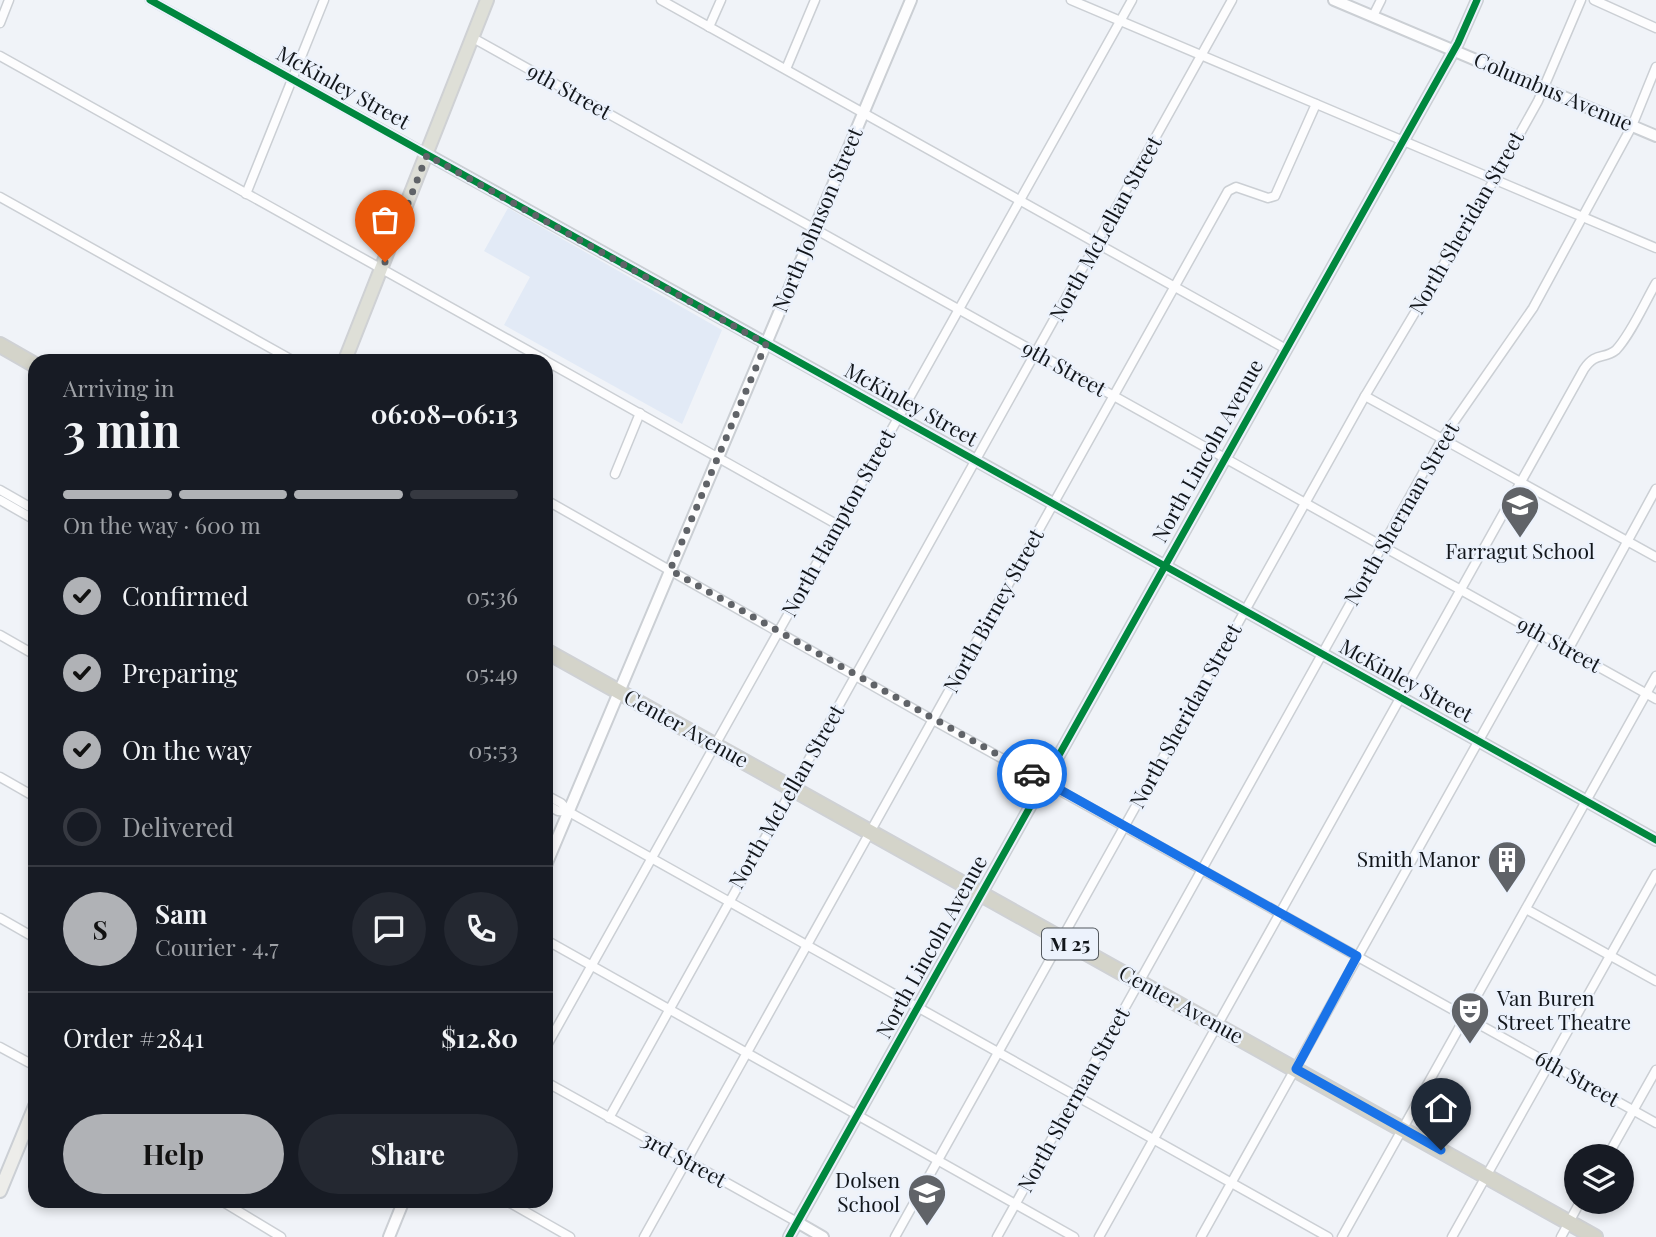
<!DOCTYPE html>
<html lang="en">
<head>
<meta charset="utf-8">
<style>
	body { margin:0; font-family:"Playfair Display",serif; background:#242831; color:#f1f3f6; height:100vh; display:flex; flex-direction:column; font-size:26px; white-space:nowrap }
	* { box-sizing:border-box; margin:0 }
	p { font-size:23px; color:#9ea1a6 }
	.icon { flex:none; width:38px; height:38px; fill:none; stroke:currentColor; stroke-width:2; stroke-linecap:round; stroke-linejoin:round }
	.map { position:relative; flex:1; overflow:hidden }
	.side { position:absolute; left:28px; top:354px; width:525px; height:854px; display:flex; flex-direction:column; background:#171b24; border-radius:21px; box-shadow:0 4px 10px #0003 }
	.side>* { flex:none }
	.controls { position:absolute; left:1564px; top:1144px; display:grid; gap:14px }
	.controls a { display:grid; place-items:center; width:70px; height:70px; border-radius:50%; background:#171b24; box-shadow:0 4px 10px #0003; font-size:35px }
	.pin { position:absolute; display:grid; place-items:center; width:60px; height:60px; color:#fff; margin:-72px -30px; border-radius:50% 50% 50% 0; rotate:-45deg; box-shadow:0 0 7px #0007 }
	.pin .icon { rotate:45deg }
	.courier { position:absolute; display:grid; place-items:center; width:70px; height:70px; margin:-35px; border:5px solid #1a73e8; border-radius:50%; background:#fff; color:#222; box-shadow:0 2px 9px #0007 }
	.overview em { font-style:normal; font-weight:700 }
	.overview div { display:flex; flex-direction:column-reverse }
	.overview { display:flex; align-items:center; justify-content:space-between; height:119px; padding:0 35px }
	h1 { font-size:46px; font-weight:700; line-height:52px }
	.bar { display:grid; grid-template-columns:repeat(4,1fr); gap:10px 7px; align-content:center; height:84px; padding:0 35px }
	.bar i { height:9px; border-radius:5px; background:#363941 }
	.bar .current { background:#b0b2b6 }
	.bar p { grid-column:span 4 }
	.line { display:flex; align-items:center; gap:18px; padding:0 35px; border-top:2px solid #363941 }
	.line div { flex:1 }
	.round { display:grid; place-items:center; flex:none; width:74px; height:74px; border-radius:37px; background:#242831 }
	ol { padding:0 35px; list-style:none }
	li { display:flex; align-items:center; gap:21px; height:77px }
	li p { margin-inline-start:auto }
	li .icon { padding:7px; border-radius:50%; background:#b0b2b6; color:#111; stroke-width:4 }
	li:last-child { color:#9ea1a6 }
	li i { width:38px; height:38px; border:4px solid #363941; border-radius:50% }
	.cta { display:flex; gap:14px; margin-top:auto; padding:14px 35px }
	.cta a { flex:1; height:80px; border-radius:42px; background:#b0b2b6; color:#111; font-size:28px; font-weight:700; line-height:80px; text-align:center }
	.cta a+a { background:#242831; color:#f1f3f6 }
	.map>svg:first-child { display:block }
</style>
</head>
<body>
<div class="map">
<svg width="1656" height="1237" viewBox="0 0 1656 1237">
	<rect width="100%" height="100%" fill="#f0f3f8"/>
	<polygon fill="#e2eaf6" points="508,208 722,330 682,424 504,325 530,277 484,251"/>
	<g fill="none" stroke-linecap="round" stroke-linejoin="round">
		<g stroke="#cbcfd4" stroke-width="11">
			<g id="minor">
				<polyline points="150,0 427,154"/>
				<polyline points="661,0 1286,349"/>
				<polyline points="1071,0 1656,248"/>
				<polyline points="1594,0 1656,28"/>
				<polyline points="1373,16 1381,0"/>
				<polyline points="0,23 9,0"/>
				<polyline points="709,27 721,0"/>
				<polyline points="473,38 1656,699"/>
				<polyline points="0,56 545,360"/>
				<polyline points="786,69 815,0"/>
				<polyline points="246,194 324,0"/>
				<polyline points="0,197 292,360"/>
				<polyline points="546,361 838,525"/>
				<polyline points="1365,396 1656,557"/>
				<polyline points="615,474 640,413"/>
				<polyline points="0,490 35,510"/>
				<polyline points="0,500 35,520"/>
				<polyline points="546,500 933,720 1656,1123"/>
				<polyline points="0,635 35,655"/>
				<polyline points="1568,650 1656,489"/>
				<polyline points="0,777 35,797"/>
				<polyline points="546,795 561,803 569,812 1328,1237"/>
				<polyline points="546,804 558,811 569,812"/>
				<polyline points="1526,909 1656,981"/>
				<polyline points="0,918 35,938"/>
				<polyline points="546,940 1074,1237"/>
				<polyline points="0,1047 35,1066"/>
				<polyline points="546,1047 1132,0"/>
				<polyline points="546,1082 797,1222"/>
				<polyline points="609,1118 1232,0"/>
				<polyline points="1607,1157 1656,1070"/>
				<polyline points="220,1200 281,1237"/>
				<polyline points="505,1200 570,1237"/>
				<polyline points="644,1237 1228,191 1236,187 1268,198 1275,196 1316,104"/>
				<polyline points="895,1237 1365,396 1494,180 1538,101 1581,0"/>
				<polyline points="997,1237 1442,439 1533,308 1632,126 1656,67"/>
				<path d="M1099 1237 1584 369C1596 351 1604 360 1616 350 1631 334 1645 302 1656 283"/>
				<polyline points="1201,1237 1539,633"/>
				<polyline points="1342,1237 1656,676"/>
				<polyline points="1452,1237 1656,874"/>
				<polyline points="1561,1237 1580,1202"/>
			</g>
		</g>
		<g stroke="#cbcfd4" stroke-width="14">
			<g id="tertiary">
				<polyline points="1334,0 1656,136"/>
				<polyline points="427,154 1656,840"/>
				<polyline points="546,865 911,0"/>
				<polyline points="797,1222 823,1237"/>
				<polyline points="389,1237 404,1200"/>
				<polyline points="789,1237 1458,43 1477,0"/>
			</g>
		</g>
		<g stroke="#cbcfd4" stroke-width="16">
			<polyline id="secondary" points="0,1191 35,1106"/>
		</g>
		<g stroke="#cfd1d4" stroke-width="16">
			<polyline id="primary" points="345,360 487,0"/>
		</g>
		<g stroke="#cfd1d4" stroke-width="18">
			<g id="trunk">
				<polyline points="0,345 35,365"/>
				<polyline points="546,651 1595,1237"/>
			</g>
		</g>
		<use href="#minor" stroke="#fdfdfe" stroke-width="8"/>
		<use href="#tertiary" stroke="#fdfdfe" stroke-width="10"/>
		<use href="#secondary" stroke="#ededea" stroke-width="12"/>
		<use href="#primary" stroke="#dedfd7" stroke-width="12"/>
		<use href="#trunk" stroke="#d4d4ca" stroke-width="14"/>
		<g stroke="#ecf2fc" stroke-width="11">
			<g id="cycleway">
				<polyline points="150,0 1656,840"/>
				<polyline points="789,1237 1458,43 1477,0"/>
			</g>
		</g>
		<use href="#cycleway" stroke="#00873e" stroke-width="7"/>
	</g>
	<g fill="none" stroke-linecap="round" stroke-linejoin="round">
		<polyline stroke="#606368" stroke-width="7" stroke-dasharray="0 12.6" points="385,262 427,155 766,344 670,570 1032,774"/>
		<polyline stroke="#1a73e8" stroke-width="9" points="1032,774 1357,956 1296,1069 1441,1150"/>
	</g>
	<defs>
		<g id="school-pin" transform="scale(2.0125)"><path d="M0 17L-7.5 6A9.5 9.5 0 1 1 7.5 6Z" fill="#606368" stroke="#ecf2fc"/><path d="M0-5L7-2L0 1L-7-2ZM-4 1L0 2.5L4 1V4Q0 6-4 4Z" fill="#fff"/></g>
		<g id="building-pin" transform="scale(2.0125)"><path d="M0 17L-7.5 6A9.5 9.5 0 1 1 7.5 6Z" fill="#606368" stroke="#ecf2fc"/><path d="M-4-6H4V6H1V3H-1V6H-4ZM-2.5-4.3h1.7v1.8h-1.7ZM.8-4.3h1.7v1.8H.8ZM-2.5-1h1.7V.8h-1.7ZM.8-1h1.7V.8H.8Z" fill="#fff"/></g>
		<g id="theatre-pin" transform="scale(2.0125)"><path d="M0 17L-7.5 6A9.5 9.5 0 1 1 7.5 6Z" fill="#606368" stroke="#ecf2fc"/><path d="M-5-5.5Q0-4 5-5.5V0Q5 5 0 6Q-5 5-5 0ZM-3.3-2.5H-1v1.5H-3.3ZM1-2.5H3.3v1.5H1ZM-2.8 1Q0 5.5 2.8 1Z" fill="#fff"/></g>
	</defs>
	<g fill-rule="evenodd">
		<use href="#school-pin" x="1520" y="505"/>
		<use href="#building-pin" x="1507" y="860"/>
		<use href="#theatre-pin" x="1470" y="1011"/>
		<use href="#school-pin" x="927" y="1193"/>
	</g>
	<g text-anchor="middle" stroke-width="5" stroke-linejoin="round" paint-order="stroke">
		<rect fill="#ecf2fc" stroke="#53585e" stroke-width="2" x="1042" y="928.5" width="56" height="31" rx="5"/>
		<g font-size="19" font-weight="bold" fill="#12161b">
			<text x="1070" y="951">M 25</text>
		</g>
		<g font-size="21" fill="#12161b" stroke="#ecf2fc">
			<text transform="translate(343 88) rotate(29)" y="7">McKinley Street</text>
			<text transform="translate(569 92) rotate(29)" y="7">9th Street</text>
			<text transform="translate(1553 92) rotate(23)" y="7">Columbus Avenue</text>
			<text transform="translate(818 220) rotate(-67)" y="7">North Johnson Street</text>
			<text transform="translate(1467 223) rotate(-60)" y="7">North Sheridan Street</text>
			<text transform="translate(1106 229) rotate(-61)" y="7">North McLellan Street</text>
			<text transform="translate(1064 369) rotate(29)" y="7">9th Street</text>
			<text transform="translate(911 405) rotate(29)" y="7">McKinley Street</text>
			<text transform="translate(1208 451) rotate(-61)" y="7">North Lincoln Avenue</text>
			<text transform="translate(1402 514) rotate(-60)" y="7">North Sherman Street</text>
			<text transform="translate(839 523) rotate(-61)" y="7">North Hampton Street</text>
			<text transform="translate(994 611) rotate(-61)" y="7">North Birney Street</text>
			<text transform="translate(1559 645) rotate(29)" y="7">9th Street</text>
			<text transform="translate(1406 681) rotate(29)" y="7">McKinley Street</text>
			<text transform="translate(1186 716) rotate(-61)" y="7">North Sheridan Street</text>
			<text transform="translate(686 729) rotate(29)" y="7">Center Avenue</text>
			<text transform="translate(787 797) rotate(-60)" y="7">North McLellan Street</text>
			<text transform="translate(932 947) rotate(-61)" y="7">North Lincoln Avenue</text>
			<text transform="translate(1181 1005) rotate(29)" y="7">Center Avenue</text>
			<text transform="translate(1577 1079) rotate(29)" y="7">6th Street</text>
			<text transform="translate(1074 1100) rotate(-61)" y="7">North Sherman Street</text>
			<text transform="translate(684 1160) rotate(29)" y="7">3rd Street</text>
		</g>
		<g font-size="21" fill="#12161b" stroke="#ecf2fc" text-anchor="end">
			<text x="1520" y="559" text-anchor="middle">Farragut School</text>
			<text x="1480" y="867">Smith Manor</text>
			<text x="1497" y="1006" text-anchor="start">Van Buren<tspan x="1497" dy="24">Street Theatre</tspan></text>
			<text x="900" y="1188">Dolsen<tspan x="900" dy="24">School</tspan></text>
		</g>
	</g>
</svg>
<div class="controls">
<a><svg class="icon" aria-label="layers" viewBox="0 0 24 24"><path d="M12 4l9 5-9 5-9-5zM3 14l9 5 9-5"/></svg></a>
</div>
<div class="pin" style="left:385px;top:262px;background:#ea580c"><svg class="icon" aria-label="bag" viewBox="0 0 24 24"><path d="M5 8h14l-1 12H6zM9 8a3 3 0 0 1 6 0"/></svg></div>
<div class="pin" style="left:1441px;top:1150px;background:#1f2937"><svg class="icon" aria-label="home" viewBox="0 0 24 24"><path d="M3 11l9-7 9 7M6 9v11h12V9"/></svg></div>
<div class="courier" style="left:1032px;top:774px"><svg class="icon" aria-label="car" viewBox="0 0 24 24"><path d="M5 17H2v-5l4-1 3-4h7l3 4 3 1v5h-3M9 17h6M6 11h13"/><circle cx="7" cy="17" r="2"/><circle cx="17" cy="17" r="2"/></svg></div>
<section class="side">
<div class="overview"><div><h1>3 min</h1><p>Arriving in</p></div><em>06:08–06:13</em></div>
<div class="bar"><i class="current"></i><i class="current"></i><i class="current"></i><i></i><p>On the way · 600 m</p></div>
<ol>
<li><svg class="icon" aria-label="check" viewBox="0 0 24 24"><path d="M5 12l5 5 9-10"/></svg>Confirmed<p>05:36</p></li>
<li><svg class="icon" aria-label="check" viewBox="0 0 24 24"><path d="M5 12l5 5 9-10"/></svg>Preparing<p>05:49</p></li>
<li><svg class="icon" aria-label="check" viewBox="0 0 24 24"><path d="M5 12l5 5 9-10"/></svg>On the way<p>05:53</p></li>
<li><i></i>Delivered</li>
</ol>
<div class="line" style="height:126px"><b class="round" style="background:#b0b2b6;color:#111">S</b><div><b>Sam</b><p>Courier · 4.7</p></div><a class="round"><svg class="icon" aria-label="chat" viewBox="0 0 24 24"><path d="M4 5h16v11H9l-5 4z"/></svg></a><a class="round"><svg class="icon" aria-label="phone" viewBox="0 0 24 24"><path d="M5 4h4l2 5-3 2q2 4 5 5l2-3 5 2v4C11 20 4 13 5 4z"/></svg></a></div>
<div class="line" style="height:91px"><div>Order #2841</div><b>$12.80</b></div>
<div class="cta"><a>Help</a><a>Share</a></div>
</section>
</div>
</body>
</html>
